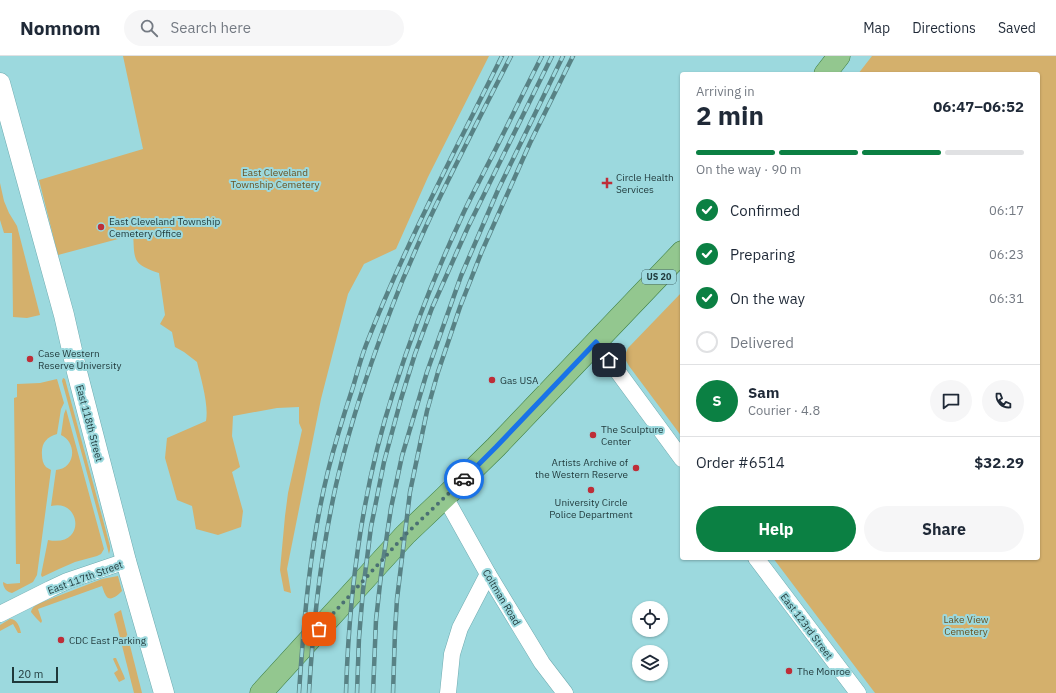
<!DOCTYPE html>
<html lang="en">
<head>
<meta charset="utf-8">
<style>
	body { margin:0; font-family:"IBM Plex Sans",sans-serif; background:#f6f6f7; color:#1f2937; height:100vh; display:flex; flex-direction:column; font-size:15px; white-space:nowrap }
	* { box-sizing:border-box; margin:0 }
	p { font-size:13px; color:#747a83 }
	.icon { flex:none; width:22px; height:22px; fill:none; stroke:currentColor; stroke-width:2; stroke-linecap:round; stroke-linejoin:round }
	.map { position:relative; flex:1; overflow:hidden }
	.drawer { position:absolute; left:680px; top:16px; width:360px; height:488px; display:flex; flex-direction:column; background:#fff; border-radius:4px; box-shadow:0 1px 3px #0004 }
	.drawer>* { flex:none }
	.controls { position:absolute; left:632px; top:545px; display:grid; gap:8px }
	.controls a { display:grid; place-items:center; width:36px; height:36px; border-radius:50%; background:#fff; box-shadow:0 1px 3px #0004; font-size:20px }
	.scale { position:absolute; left:12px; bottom:10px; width:46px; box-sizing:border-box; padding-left:4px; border:2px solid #1f383a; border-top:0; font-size:11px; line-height:14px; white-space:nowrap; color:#1f383a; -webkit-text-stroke:3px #9cd9de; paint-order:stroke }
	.pin { position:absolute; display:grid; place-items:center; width:34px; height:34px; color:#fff; margin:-17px; border-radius:8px; box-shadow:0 2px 6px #0006 }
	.courier { position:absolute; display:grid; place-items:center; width:40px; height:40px; margin:-20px; border:3px solid #1a73e8; border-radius:50%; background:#fff; color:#222; box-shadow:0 1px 5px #0007 }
	.overview em { font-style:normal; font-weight:800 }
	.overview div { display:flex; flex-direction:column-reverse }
	.overview { display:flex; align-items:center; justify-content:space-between; height:68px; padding:0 16px }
	h1 { font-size:26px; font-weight:800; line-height:30px }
	.bar { display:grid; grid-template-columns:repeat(4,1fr); gap:6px 4px; align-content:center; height:48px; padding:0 16px }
	.bar i { height:5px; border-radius:3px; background:#e0e1e3 }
	.bar .active { background:#0b8043 }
	.bar p { grid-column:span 4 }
	.line { display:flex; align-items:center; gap:10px; padding:0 16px; border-top:1px solid #e0e1e3 }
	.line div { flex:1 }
	.round { display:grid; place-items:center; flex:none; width:42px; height:42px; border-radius:21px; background:#f6f6f7 }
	ol { padding:0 16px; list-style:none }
	li { display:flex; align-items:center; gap:12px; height:44px }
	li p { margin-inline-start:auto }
	li .icon { padding:4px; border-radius:50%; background:#0b8043; color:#fff; stroke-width:4 }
	li:last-child { color:#747a83 }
	li i { width:22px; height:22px; border:2px solid #e0e1e3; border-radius:50% }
	.button { display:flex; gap:8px; margin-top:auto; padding:8px 16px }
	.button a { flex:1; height:46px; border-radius:24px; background:#0b8043; color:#fff; font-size:16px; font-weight:800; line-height:46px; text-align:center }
	.button a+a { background:#f6f6f7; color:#1f2937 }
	header { display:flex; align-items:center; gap:24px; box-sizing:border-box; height:56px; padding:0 20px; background:#fff; border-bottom:1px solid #e0e1e3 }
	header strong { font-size:19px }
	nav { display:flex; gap:22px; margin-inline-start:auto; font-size:14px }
	.search { width:280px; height:36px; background:#f6f6f7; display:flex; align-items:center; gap:10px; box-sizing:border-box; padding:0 14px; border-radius:22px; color:#747a83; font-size:15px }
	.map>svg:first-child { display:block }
</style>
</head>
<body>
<header>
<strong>Nomnom</strong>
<div class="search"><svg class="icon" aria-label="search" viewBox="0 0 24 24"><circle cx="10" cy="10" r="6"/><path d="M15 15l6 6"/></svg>Search here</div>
<nav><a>Map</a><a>Directions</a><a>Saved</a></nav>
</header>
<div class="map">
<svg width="1056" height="637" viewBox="0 0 1056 637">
	<rect width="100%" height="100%" fill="#9cd9de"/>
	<g fill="#d4b06c">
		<path d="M123 0H489L428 121 396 193 364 208 348 238 321 343 287 513 291 537 284 535 280 514 285 460 288 437 302 374 299 367V351L277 352 233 360 232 380 240 411 232 416 243 455 241 471 218 479 196 473 192 450 177 444 165 402 167 382 206 365C209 349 201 323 197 306L184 296 175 291 172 276 160 268 165 259 159 217C153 215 141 211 137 205 133 199 134 186 133 179L58 199 39 124 143 93Z"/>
		<polygon points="872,0 1056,0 1056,637 875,637 773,502 1038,502 1038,18 858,18"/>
		<polygon points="0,127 4,145 9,157 17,170 40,259 27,262 13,261 12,177 4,177 0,164"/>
		<polygon points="682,236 682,381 629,310 624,301 628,292"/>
		<polygon points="63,322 65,323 110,490 110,494 109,498 62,325"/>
		<path d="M57 323 64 347 61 353 57 378C46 381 41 388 42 399 42 403 43 408 46 411 46 411 51 414 51 414L37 519 33 526 12 537C7 536 3 532 3 526L7 528 20 527V508H16L14 342 17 341V328L40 327Z"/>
		<path d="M66 353 104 493 101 498 97 500 75 506 59 513 42 521 41 519 48 484C87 492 81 442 51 450L56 414C75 413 78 387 61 379L64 358Z"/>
		<path d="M118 520 122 535C119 538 113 544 108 542 105 540 103 533 102 530L38 553 42 565 41 567 36 562 31 556C32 551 35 550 40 547L102 523Z"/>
		<polygon points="121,554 142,637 134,637 114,558"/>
		<path d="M10 563C17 563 20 571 21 577H18L13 568 0 575V569Z"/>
		<polygon points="114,602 116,602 124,620 125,623 119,626 114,617 118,614 113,603"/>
	</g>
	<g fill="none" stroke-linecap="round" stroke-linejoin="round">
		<g stroke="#6fabb0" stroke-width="17">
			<g id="minor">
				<polyline points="596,286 682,403"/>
				<polyline points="445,441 488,518 542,607 565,637"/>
				<polyline points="756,502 858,637"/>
				<polyline points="0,558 50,533 67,525 126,505"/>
				<polyline points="448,637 452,598 460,572 488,518"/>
			</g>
		</g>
		<g stroke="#6fabb0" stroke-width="21">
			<polyline id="tertiary" points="0,27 64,259 77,316 126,505 164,637"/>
		</g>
		<g stroke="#3c7d41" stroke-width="23">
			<g id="primary">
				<polyline points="825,18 839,0"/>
				<polyline points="261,637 405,479 445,441 496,391 682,196"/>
			</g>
		</g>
		<use href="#minor" stroke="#fff" stroke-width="16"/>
		<use href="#tertiary" stroke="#fff" stroke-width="20"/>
		<use href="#primary" stroke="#93c78f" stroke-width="22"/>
		<g stroke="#588285" stroke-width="4.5">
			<g id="rail">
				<path d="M299 637C304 562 310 488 328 415 335 387 344 358 353 331 357 317 361 302 366 289 405 189 455 95 502 0"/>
				<path d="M309 637C313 567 321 497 336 429 352 358 376 290 403 223 412 203 420 183 429 164 455 109 483 55 511 0"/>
				<path d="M346 637C349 535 362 432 394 334 412 277 434 221 459 167 467 148 477 130 486 112 505 75 523 37 542 0"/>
				<polyline points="357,637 359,582 363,534 371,471 384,406 401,343 415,298 432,252 468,171 552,0"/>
				<polyline points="373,637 376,564 381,519 391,452 402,400 427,316 461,220 498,134 563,0"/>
				<polyline points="393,637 395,576 397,543 410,436 427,355 438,316 460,251 482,195 530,87 573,0"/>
			</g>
		</g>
		<use href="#rail" stroke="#9cd9de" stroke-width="3" stroke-dasharray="9" stroke-linecap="butt"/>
	</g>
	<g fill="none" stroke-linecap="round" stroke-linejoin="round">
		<polyline stroke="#4b7073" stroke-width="4" stroke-dasharray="0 7.2" points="319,573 405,479 464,423"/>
		<polyline stroke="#1a73e8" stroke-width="5" points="464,423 496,391 596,286 609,304"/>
	</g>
	<g fill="#be2e38" stroke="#9cd9de" stroke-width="1.5">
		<path d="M605 121h4v4h4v4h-4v4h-4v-4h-4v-4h4z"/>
		<circle cx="101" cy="171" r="4"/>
		<circle cx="30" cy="303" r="4"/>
		<circle cx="492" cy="324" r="4"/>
		<circle cx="593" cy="379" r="4"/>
		<circle cx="636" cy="412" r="4"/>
		<circle cx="591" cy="434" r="4"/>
		<circle cx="61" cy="584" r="4"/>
		<circle cx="789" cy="615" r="4"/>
	</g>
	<g text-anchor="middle" stroke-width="4" stroke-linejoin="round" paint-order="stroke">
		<rect fill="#9cd9de" stroke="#44686b" stroke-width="1" x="642" y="214" width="34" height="14" rx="3"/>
		<g font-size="9" font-weight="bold" fill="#1f383a">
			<text x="659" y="224">US 20</text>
		</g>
		<g font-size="10" fill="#695223" stroke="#9cd9de">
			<text x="275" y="120">East Cleveland<tspan x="275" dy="12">Township Cemetery</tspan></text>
			<text x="966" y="567">Lake View<tspan x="966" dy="12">Cemetery</tspan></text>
		</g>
		<g font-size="10" fill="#1f383a" stroke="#9cd9de" text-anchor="start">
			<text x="616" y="125">Circle Health<tspan x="616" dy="12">Services</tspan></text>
			<text x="109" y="169">East Cleveland Township<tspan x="109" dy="12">Cemetery Office</tspan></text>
			<text x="38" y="301">Case Western<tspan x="38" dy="12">Reserve University</tspan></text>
			<text x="500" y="328">Gas USA</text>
			<text x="601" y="377">The Sculpture<tspan x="601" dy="12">Center</tspan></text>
			<text x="628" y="410" text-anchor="end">Artists Archive of<tspan x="628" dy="12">the Western Reserve</tspan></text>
			<text x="591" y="450" text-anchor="middle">University Circle<tspan x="591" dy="12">Police Department</tspan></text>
			<text x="69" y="588">CDC East Parking</text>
			<text x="797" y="619">The Monroe</text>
		</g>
		<g font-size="10" fill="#1f383a" stroke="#9cd9de">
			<text transform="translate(90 367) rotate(75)" y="4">East 118th Street</text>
			<text transform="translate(85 521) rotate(-20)" y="4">East 117th Street</text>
			<text transform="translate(502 541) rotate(59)" y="4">Coltman Road</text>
			<text transform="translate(807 570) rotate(53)" y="4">East 123rd Street</text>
		</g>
	</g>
</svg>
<div class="controls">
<a><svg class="icon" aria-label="locate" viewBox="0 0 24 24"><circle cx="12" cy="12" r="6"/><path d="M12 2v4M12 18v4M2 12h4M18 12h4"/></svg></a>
<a><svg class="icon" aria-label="layers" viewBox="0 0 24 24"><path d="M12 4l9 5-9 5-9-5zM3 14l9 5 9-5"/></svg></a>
</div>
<div class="scale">20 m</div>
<div class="pin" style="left:319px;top:573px;background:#ea580c"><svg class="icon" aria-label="bag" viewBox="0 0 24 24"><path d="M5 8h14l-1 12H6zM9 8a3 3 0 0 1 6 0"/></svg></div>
<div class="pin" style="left:609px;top:304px;background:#1f2937"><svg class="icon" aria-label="home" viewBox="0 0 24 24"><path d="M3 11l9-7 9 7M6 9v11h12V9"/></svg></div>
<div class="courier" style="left:464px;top:423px"><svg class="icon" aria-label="car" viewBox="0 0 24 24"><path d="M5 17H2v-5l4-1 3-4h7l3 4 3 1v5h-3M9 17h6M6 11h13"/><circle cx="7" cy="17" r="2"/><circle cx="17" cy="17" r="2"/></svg></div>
<section class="drawer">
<div class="overview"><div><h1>2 min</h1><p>Arriving in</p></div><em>06:47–06:52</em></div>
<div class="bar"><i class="active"></i><i class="active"></i><i class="active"></i><i></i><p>On the way · 90 m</p></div>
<ol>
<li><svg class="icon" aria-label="check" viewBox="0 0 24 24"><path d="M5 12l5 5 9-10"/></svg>Confirmed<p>06:17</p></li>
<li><svg class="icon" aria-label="check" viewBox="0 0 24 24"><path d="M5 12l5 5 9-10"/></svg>Preparing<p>06:23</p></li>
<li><svg class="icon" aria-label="check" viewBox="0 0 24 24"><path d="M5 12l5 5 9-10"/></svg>On the way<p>06:31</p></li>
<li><i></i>Delivered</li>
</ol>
<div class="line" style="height:72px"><b class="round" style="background:#0b8043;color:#fff">S</b><div><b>Sam</b><p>Courier · 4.8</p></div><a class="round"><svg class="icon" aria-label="chat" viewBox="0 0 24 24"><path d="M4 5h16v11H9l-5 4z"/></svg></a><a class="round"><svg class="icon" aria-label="phone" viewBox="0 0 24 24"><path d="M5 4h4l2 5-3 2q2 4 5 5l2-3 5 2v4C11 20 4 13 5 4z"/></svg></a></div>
<div class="line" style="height:52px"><div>Order #6514</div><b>$32.29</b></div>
<div class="button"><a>Help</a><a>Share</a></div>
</section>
</div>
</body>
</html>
